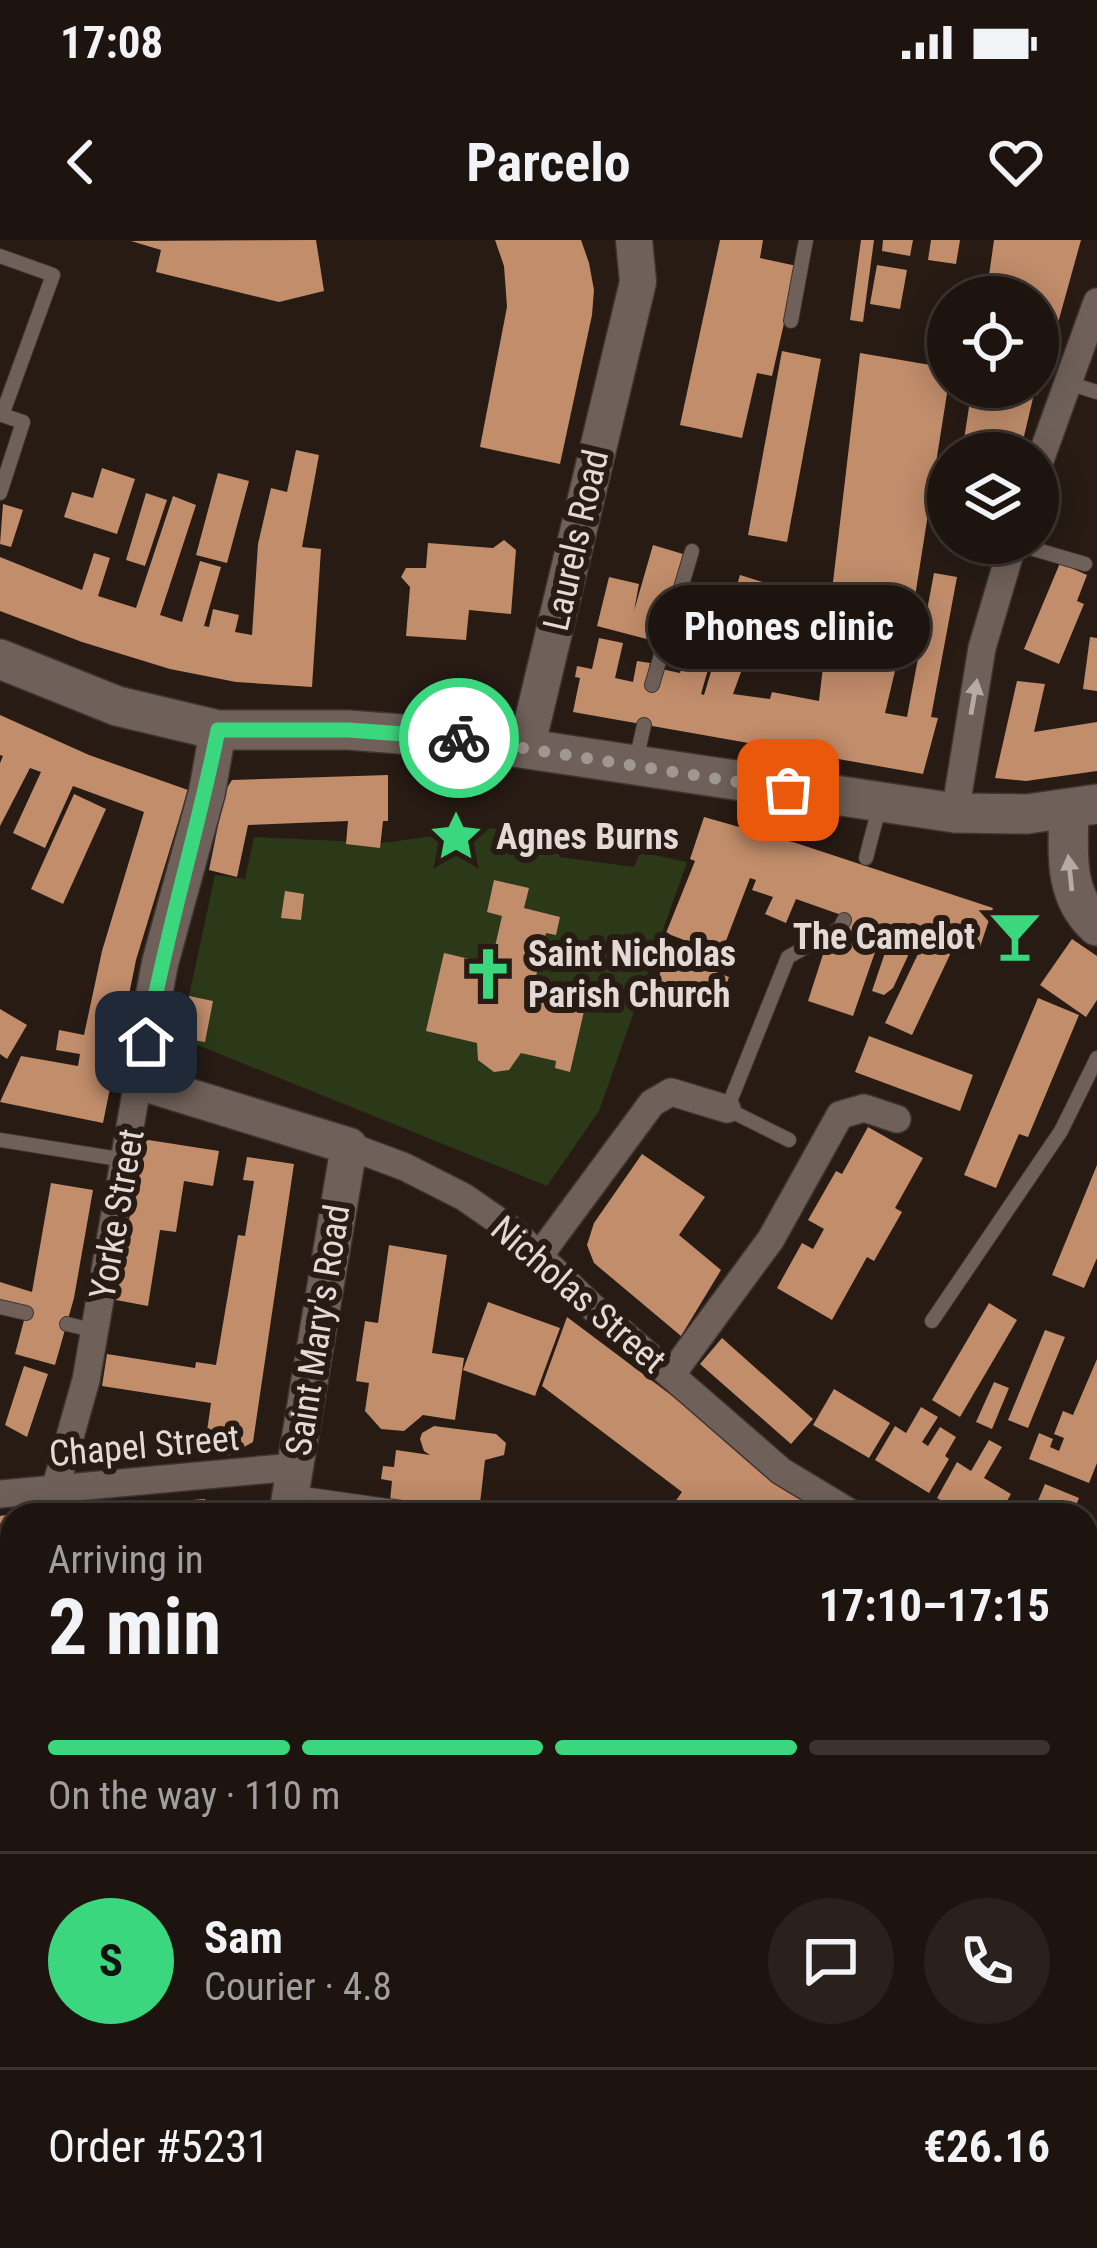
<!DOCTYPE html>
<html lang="en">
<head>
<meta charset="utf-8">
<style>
	body { margin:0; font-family:"Roboto Condensed",sans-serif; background:#2a211d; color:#f1f3f6; height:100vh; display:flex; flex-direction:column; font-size:45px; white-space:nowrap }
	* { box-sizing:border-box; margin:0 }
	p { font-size:39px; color:#a09e9e }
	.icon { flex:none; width:66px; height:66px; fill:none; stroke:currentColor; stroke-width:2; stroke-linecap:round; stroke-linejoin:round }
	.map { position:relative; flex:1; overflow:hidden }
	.panel { position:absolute; left:0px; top:1263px; width:1098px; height:747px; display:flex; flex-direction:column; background:#1d140f; border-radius:36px 36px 0 0; box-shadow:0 6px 30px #0003,0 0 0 3px #3b332f }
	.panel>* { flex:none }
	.controls { position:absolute; left:927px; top:36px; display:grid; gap:24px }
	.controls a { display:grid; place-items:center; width:132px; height:132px; border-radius:50%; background:#1d140f; box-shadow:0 6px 30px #0003,0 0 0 3px #3b332f; font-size:60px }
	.pin { position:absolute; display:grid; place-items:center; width:102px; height:102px; color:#fff; margin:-51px; border-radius:24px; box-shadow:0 6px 18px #0006 }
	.courier { position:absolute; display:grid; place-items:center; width:120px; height:120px; margin:-60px; border:9px solid #3bd77f; border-radius:50%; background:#fff; color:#222; box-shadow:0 3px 15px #0007 }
	.bubble { position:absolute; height:84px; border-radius:42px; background:#1d140f; box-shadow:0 6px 30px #0003,0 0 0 3px #3b332f; font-size:39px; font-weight:700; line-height:84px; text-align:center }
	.summary em { font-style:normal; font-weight:700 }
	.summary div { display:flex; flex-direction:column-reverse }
	.summary { display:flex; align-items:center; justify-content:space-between; height:204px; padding:0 48px }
	h1 { font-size:78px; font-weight:700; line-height:90px }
	.bar { display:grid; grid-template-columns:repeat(4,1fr); gap:18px 12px; align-content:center; height:144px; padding:0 48px }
	.bar i { height:15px; border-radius:9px; background:#3b332f }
	.bar .on { background:#3bd77f }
	.bar p { grid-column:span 4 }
	.line { display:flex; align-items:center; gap:30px; padding:0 48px; border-top:3px solid #3b332f }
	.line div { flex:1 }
	.round { display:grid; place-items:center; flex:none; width:126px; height:126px; border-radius:63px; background:#2a211d }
	.status { display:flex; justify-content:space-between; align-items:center; height:84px; padding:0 60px; background:#1d140f; direction:ltr }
	.status svg { height:33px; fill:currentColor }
	header { display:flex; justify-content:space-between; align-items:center; height:156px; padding:0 48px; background:#1d140f; font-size:54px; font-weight:700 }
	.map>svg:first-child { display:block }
</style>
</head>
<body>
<div class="status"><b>17:08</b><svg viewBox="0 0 49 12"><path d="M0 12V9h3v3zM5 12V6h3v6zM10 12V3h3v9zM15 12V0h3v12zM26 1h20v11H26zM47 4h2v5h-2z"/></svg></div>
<header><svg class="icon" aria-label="back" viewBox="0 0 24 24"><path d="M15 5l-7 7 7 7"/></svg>Parcelo<svg class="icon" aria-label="heart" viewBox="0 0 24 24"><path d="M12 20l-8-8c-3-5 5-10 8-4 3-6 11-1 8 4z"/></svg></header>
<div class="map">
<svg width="1097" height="2008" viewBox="0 0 1097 2008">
	<rect width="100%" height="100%" fill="#271b14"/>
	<g fill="#2c3918">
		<polygon points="465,583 562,602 559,617 634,627 640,612 687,622 599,871 547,946 180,798 215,635 245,639 254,597 382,603 435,596 438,587"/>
		<polygon points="1097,1816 1097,2008 1005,2008 1006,1998 1086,1998 1086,1822"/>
	</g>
	<g fill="#c18d6b">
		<polygon points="316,0 324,51 279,62 156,32 161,10 131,1"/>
		<polygon points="495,0 581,0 589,23 594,50 592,75 560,224 480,207 507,67 504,26"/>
		<polygon points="720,0 763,0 760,18 797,26 772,136 757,133 742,198 680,185"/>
		<polygon points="861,0 874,0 863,82 850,80"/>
		<polygon points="883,0 913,0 910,16 882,11"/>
		<polygon points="931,0 960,0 956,24 928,20"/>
		<polygon points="994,0 1081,0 1038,155 1034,154 1020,213 962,213 972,147 1038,147 1038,57 986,57"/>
		<polygon points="877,25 907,30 900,69 870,64"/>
		<polygon points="782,111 821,119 787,302 748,295"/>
		<polygon points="860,113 948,128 948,147 914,363 884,358 887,344 881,343 881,361 910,368 885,473 907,477 934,333 957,337 931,477 938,478 923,534 573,472 580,438 575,437 577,426 592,429 599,398 623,403 615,438 633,442 637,421 650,423 646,444 661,429 680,433 690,398 715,405 701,454 704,455 740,335 766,343 756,378 760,380 733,454 770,459 772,452 819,461"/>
		<polygon points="296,210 319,215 302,307 321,309 312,447 236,442 170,429 82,402 0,371 0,317 82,350 94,313 110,318 98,356 136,368 173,256 196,265 160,375 182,382 200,321 221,327 204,386 209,387 213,369 239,375 235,392 252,395 258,304 271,248 287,252"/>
		<polygon points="102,228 135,239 117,294 64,277 72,252 93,258"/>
		<polygon points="218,233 249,241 227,323 196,315"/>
		<polygon points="146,253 167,260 145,326 126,320"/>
		<polygon points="3,264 23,270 11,307 0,304"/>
		<polygon points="504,300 516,310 511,374 469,370 466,400 406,396 410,347 401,337 406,328 426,328 428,303 493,308"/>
		<polygon points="653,305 683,314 658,402 597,386 609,337 639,344 634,371"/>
		<polygon points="1060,323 1087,335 1077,361 1084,364 1059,424 1024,409"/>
		<polygon points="1090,397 1097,398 1097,451 1083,449"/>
		<polygon points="1017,441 1045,444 1034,492 1097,482 1097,531 1026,541 995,538"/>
		<polygon points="0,475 89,515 188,550 136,720 103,883 0,862 21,816 78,826 80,814 56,810 59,790 84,795 102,711 144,572 73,546 45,608 13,593 41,532 30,528 0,586 0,523 3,516 0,515"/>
		<polygon points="388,535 388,581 383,581 380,608 346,604 348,581 248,585 237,637 209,630 225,551 232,540"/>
		<polygon points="74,554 106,569 63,664 31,649"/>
		<polygon points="704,577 796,603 993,668 979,710 956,702 912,795 885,783 928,693 920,690 893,748 884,755 872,751 892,692 883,689 853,776 808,761 826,705 840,710 850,678 796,659 786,683 765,674 773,657 752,650 756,640 750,638 724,706 706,699 702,707 666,693 695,621 690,619"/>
		<polygon points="494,640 529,648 524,668 560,677 556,695 546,693 534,745 588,754 570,832 555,828 556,821 521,813 509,830 494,832 478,820 477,803 426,791 444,713 491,724 502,676 487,672"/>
		<polygon points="285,651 304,654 301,680 281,678"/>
		<polygon points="1072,699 1097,716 1097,760 1086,777 1040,745"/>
		<polygon points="667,714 729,737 717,770 655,747"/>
		<polygon points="189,756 213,761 205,802 181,798"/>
		<polygon points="1038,758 1079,775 1028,897 1019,894 996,948 964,935"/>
		<polygon points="0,769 27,785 7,819 0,814"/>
		<polygon points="869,796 973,835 960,871 855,832"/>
		<polygon points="868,887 923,918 895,968 902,972 874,1021 867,1017 832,1080 777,1048 802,1003 813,1009 824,989 808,980 836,931 842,934"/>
		<polygon points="142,899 219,911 213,946 184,941 176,992 160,990 148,1066 116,1060"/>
		<polygon points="642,914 705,957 679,995 721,1030 681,1096 594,1023 587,1005 594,983"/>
		<polygon points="247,917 294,924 253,1202 228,1216 204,1212 211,1163 102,1146 107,1114 195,1128 196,1122 216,1125 238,995 245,996 254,941 243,940"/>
		<polygon points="1097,925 1097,1018 1084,1048 1052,1035"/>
		<polygon points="51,943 93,950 74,1058 55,1125 15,1114 27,1069 0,1062 0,1042 32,1052"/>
		<polygon points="389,1005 447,1015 432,1113 464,1118 455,1180 423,1175 404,1191 381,1189 365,1171 369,1143 356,1141 365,1081 378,1083"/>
		<polygon points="488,1062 560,1088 535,1156 463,1130"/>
		<polygon points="989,1063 1017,1080 960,1177 932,1160"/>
		<polygon points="567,1077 723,1194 821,1275 683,1275 672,1266 682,1252 542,1146"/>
		<polygon points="1045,1090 1065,1097 1028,1188 1008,1180"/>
		<polygon points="722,1098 813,1179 791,1204 700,1124"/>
		<polygon points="1097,1119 1097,1223 1089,1243 1029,1219 1039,1193 1053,1199 1050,1207 1059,1211 1064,1198 1054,1194 1063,1171 1073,1175"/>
		<polygon points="24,1126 48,1134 27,1197 5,1185"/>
		<polygon points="994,1142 1009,1148 992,1189 976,1182"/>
		<polygon points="834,1149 890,1183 869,1218 813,1185"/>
		<polygon points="921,1167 938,1177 922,1202 928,1206 940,1187 956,1197 945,1216 949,1219 929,1253 875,1220 895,1186 906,1193"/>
		<polygon points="434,1186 496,1194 506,1203 504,1215 485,1220 479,1272 390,1261 392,1241 381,1239 383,1226 394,1227 396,1210 430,1215 424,1211 420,1199 422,1193"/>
		<polygon points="989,1200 1002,1207 984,1238 1011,1254 999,1275 966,1275 937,1258 957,1222 971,1231"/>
		<polygon points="1045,1244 1079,1258 1072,1275 1032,1275"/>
		<polygon points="205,1259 206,1275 42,1275 42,1272"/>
		<polygon points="12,1274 12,1312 0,1313 0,1276"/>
		<polygon points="1086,1482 1097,1487 1097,1545 1086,1540"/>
		<polygon points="1086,1629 1097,1635 1097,1699 1090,1713 1097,1717 1097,1765 1086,1759"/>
		<rect x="0" y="1667" width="12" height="73"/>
		<polygon points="64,1998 130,1998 129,2008 88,2008 88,2004 64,2001"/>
		<polygon points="531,1998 638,1998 632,2008 525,2008"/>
		<polygon points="670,1998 777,1998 776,2008 668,2008"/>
		<polygon points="844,1998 941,1998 940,2008 842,2008"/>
	</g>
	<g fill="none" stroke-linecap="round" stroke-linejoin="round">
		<g stroke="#3e3531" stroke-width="16">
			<g id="service">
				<polyline points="0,16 53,35 2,175 23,182 0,253"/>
				<polyline points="791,81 806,0"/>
				<polyline points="1068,143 1097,152"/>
				<polyline points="1013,303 1085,324"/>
				<polyline points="652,445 692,311"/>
				<polyline points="636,521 644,485"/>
				<polyline points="866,618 879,568"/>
				<polyline points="0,900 125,920"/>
				<polyline points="789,900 727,869 788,717 840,688 844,680"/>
				<polyline points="0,1067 26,1073"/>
				<polyline points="932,1081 1061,891 1097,818"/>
				<polyline points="67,1084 96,1091"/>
				<polyline points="296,1253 451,1275"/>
				<polyline points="360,2008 362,1998"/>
				<polyline points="439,2008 441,1998"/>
				<polyline points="990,2008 991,1998"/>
			</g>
		</g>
		<g stroke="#3e3531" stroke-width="30">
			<g id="minor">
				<polyline points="1038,226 1097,62"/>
				<polyline points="955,573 982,408 1013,303"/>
				<polyline points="349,906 405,927 464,957 513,991 589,1064 781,1231 854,1275"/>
				<polyline points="539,1016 652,863 671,852 727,869"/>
				<polyline points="671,1135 771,999 840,875 864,868 897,879"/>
				<polyline points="56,1246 86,1140 138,841"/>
				<polyline points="0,1254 294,1227"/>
				<polyline points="1086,1379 1097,1354"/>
				<polyline points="1086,1408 1097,1414"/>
				<polyline points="0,1777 12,1778"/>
			</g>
		</g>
		<g stroke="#3e3531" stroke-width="39">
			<g id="tertiary">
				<polyline points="218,490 207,552 160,723 138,841 349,906 287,1275"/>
				<polyline points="526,509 638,42 634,0"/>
				<polyline points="192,2008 193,1998"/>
			</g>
		</g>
		<g stroke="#3e3531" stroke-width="42">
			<g id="secondary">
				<polyline points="0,419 117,466 218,490 348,490 454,498 955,573 1027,574 1097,564"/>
				<path d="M1069 570C1068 613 1063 655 1097 686"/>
			</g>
		</g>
		<use href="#service" stroke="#6f6159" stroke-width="14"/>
		<use href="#minor" stroke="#6f6159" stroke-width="27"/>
		<use href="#tertiary" stroke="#6f6159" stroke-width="36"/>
		<use href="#secondary" stroke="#6f6159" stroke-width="39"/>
	</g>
	<defs><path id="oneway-solid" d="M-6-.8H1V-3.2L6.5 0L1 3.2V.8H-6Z" transform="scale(3)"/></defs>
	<g fill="#b5aaa4">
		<use href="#oneway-solid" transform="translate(974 457) rotate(-80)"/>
		<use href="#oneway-solid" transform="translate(1070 633) rotate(-96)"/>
	</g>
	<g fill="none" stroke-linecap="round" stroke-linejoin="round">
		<polyline stroke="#a19792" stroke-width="12" stroke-dasharray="0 21.6" points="459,498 788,550"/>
		<path stroke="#3bd77f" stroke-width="15" d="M146 802C165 696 197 595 218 490H348L459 498"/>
	</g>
	<defs>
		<g id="sight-bare" transform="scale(4.14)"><path d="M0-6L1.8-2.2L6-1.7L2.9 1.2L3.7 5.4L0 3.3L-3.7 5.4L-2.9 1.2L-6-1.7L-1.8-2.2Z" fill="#3bd77f" stroke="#271b14" stroke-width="2.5" paint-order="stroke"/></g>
		<g id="bar-bare" transform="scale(4.14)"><path d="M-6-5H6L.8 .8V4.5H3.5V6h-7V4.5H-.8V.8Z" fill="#3bd77f" stroke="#271b14" stroke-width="2.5" paint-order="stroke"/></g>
		<g id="church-bare" transform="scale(4.14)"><path d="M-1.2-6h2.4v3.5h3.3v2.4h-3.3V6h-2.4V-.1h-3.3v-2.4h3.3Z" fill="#3bd77f" stroke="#271b14" stroke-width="2.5" paint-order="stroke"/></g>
	</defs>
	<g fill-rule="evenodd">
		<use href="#sight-bare" x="456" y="596"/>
		<use href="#bar-bare" x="1015" y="696"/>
		<use href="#church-bare" x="488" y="734"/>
	</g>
	<g text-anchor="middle" stroke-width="12" stroke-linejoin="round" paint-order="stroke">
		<g font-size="36" fill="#e3dad6" stroke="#271b14">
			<text transform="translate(575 300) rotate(-77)" y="13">Laurels Road</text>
			<text transform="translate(116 974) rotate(-80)" y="13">Yorke Street</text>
			<text transform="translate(579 1054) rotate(41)" y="13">Nicholas Street</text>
			<text transform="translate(317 1090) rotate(-81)" y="13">Saint Mary's Road</text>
			<text transform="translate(144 1205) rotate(-5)" y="13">Chapel Street</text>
		</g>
		<g font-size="36" font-weight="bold" fill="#e3dad6" stroke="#271b14" text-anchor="start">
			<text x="496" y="609">Agnes Burns</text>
			<text x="975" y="709" text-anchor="end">The Camelot</text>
			<text x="528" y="726">Saint Nicholas<tspan x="528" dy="41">Parish Church</tspan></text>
		</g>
	</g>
</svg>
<div class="controls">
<a><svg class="icon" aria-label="locate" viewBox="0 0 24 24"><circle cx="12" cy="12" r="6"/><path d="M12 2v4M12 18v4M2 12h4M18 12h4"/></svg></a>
<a><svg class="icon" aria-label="layers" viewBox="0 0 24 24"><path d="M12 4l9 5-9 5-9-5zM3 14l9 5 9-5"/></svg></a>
</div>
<div class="pin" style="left:788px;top:550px;background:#ea580c"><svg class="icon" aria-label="bag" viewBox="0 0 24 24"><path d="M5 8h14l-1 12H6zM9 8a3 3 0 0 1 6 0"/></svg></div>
<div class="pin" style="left:146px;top:802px;background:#1f2937"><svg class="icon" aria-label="home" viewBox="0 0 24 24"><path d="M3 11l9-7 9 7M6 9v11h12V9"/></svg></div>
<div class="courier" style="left:459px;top:498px"><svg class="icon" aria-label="bike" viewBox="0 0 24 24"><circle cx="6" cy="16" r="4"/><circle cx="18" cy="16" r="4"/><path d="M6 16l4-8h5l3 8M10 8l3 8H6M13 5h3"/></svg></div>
<div class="bubble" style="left:648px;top:345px;width:282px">Phones clinic</div>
<section class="panel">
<div class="summary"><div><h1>2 min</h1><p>Arriving in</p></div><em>17:10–17:15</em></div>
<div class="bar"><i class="on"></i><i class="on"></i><i class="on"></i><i></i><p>On the way · 110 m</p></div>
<div class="line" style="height:216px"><b class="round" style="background:#3bd77f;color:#111">S</b><div><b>Sam</b><p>Courier · 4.8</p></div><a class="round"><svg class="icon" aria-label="chat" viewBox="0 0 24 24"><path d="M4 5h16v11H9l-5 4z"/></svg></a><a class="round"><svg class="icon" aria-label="phone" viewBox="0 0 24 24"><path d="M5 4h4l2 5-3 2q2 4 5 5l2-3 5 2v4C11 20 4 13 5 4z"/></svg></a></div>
<div class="line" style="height:156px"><div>Order #5231</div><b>€26.16</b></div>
</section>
</div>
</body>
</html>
